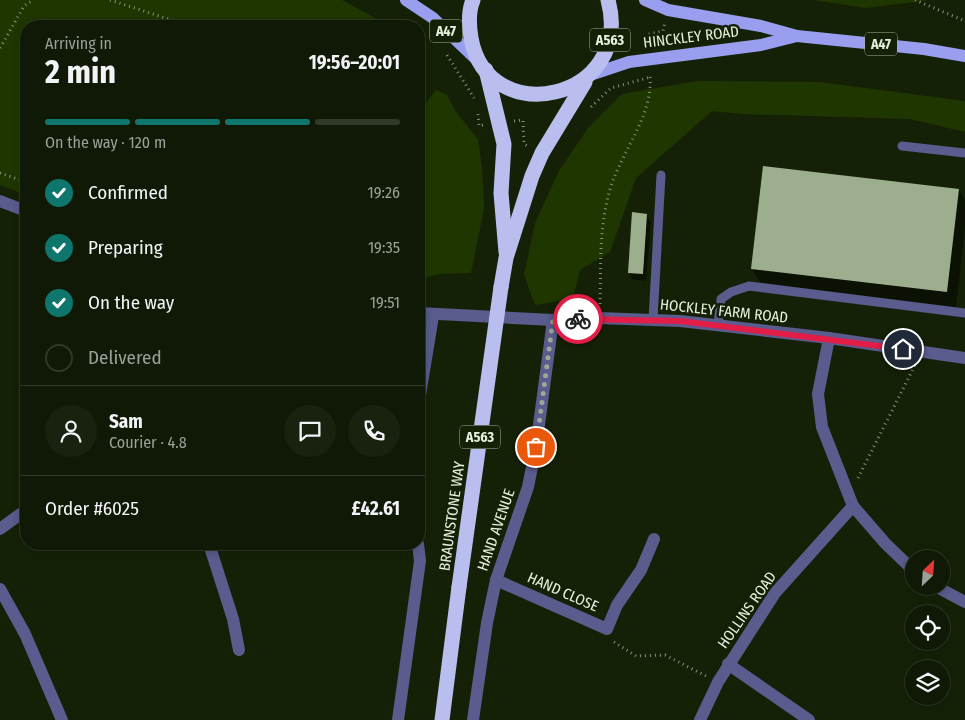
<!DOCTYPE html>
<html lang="en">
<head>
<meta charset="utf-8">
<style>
	body { margin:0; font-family:"Fira Sans Condensed",sans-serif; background:#19220f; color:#f1f3f6; height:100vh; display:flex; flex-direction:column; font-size:19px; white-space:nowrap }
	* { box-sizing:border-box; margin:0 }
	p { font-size:16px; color:#9ca09a }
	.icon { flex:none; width:28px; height:28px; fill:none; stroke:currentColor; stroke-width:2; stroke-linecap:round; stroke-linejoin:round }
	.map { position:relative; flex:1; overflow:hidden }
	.sheet { position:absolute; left:20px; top:20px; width:405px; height:530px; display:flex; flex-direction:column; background:#101905; border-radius:20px; box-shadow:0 2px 8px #0003,0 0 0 1px #303827 }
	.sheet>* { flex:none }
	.needle { width:32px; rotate:25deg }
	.tools { position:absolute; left:905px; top:550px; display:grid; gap:10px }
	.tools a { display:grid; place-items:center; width:45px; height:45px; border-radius:50%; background:#101905; box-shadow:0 2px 8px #0003,0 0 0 1px #303827; font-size:25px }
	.pin { position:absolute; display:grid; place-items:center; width:42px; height:42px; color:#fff; margin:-21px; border:2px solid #fff; border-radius:50%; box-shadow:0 1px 5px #0007 }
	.courier { position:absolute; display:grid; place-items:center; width:50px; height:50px; margin:-25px; border:4px solid #e11d48; border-radius:50%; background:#fff; color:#222; box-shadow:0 1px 6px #0007 }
	.summary em { font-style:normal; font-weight:700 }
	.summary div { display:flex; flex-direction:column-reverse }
	.summary { display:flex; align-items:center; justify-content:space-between; height:85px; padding:0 25px }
	h1 { font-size:32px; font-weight:700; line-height:38px }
	.bar { display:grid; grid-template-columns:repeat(4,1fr); gap:8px 5px; align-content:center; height:60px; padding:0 25px }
	.bar i { height:6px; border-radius:4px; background:#303827 }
	.bar .on { background:#0f766e }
	.bar p { grid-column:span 4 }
	.line { display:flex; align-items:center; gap:12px; padding:0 25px; border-top:1px solid #303827 }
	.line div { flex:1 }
	.round { display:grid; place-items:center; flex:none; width:52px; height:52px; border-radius:26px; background:#19220f }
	ol { padding:0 25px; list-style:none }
	li { display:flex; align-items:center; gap:15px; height:55px }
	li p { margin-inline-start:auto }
	li .icon { padding:5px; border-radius:50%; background:#0f766e; color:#fff; stroke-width:4 }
	li:last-child { color:#9ca09a }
	li i { width:28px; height:28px; border:2px solid #303827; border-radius:50% }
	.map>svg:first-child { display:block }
</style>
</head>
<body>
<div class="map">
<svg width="965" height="720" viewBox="0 0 965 720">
	<rect width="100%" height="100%" fill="#152107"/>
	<g fill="#203600">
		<polygon points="0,0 342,0 390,26 26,26 26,195 0,185"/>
		<polygon points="813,0 929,0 866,8"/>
		<polygon points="697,81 819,82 958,100 965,102 965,132 910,119 742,114 712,111 636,178 610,252 580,270 573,299 535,305 524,275 535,223 559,171 588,128 622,94"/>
		<polygon points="436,90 447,95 456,112 478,139 482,168 484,209 471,273 439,274 419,279 419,101 426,103"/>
	</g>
	<g fill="#0007">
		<polygon points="959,190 965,201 965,227 956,307 761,284 752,269"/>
		<polygon points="646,215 651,222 646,281 633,280 629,273"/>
	</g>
	<g fill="#9dae8e">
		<polygon points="763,166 959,189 947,292 751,269"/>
		<polygon points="632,212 647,214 643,274 628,273"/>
	</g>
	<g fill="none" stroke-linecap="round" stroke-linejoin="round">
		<g stroke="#87917c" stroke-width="3" stroke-dasharray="1 4" stroke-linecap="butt">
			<polyline points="110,0 190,26"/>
			<polyline points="915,0 965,21"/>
			<polyline points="419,28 419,48"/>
			<polyline points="647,46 645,35 663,31 665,22"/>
			<polyline points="0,48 24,6 33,0"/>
			<polyline points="447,55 474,98"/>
			<polyline points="591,107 611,88 651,77"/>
			<polyline points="478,114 479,126 483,125"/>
			<polyline points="514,121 523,120 524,144 529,147"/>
			<polyline points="0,173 26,182"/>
			<path d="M600 304C601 268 599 232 608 197 617 156 654 118 650 75"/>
			<polyline points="858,478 915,365"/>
			<polyline points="614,642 636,656 665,655 706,676"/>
		</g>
		<g stroke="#595c8c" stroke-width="9">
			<polyline points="902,146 965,153"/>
			<polyline points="653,320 661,175"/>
			<polyline points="718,325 721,299 731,292 749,286 965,313"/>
		</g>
		<g stroke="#595c8c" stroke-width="12">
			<polyline points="0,201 26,211"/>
			<polyline points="419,313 553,320 599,318 680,321 829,338 965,358"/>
			<polyline points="829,338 818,394 822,427 853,506 885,543 914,571"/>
			<polyline points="419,401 433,316"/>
			<polyline points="0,529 26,510"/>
			<polyline points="209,544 233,619 239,650"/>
			<polyline points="496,580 607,629 617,605 641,570 654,539"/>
			<polyline points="935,586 965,602"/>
			<polyline points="0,589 25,634 62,720"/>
			<polyline points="728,664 809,720"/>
			<polyline points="398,720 420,561 418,544"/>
			<polyline points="473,720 487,623 496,580 528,487 536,447 553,320"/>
			<polyline points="700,720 718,682 775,593 853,506"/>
		</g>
		<g stroke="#9a9eef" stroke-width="12">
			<polyline points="406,0 433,18 480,63"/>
			<polyline points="645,0 668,10 761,26 797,36 924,49 965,56"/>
			<polyline points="590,75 629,62 761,45 797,36"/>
		</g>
		<g stroke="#babeef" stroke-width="15">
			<path d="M473 0C468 12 469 26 471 38 488 132 635 100 608 0"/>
			<polyline points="486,70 504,144 501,193 506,252"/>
			<polyline points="501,287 506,258 532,176 542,153 585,82"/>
			<polyline points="442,720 459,587"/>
		</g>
		<polyline stroke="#babeef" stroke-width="15" points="459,587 501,287"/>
	</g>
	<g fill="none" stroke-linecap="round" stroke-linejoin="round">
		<polyline stroke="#9ea893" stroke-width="5" stroke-dasharray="0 9" points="536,447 553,320 578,319"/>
		<polyline stroke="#e11d48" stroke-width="6" points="578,319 680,321 903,349"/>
	</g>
	<g text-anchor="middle" stroke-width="5" stroke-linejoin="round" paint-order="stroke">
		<g fill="#152107" stroke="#a8b29e" stroke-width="1">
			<rect x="430" y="19.5" width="32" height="23" rx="4"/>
			<rect x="590" y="28.5" width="40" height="23" rx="4"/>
			<rect x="865" y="32.5" width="32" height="23" rx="4"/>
			<rect x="460" y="425.5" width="40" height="23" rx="4"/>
		</g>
		<g font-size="14" font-weight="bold" fill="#e7f0df">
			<text x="446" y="36">A47</text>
			<text x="610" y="45">A563</text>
			<text x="881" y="49">A47</text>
			<text x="480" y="442">A563</text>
		</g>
		<g font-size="15" fill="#e7f0df" stroke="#152107">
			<text transform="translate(691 37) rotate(-7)" y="5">HINCKLEY ROAD</text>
			<text transform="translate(724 311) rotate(6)" y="5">HOCKLEY FARM ROAD</text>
			<text transform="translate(452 516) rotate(-82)" y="5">BRAUNSTONE WAY</text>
			<text transform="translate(496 530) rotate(-71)" y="5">HAND AVENUE</text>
			<text transform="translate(563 592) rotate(24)" y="5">HAND CLOSE</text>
			<text transform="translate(747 610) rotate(-55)" y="5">HOLLINS ROAD</text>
		</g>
	</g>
</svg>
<div class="tools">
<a><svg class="needle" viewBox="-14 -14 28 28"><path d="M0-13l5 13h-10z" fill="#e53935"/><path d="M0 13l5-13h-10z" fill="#9ca09a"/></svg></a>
<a><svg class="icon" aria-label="locate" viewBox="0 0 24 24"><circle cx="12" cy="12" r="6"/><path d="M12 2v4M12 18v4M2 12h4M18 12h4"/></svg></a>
<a><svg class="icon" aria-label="layers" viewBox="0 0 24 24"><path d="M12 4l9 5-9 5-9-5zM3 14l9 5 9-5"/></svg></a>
</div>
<div class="pin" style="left:536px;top:447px;background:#ea580c"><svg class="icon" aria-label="bag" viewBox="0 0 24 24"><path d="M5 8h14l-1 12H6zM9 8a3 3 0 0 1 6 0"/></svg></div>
<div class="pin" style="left:903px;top:349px;background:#1f2937"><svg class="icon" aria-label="home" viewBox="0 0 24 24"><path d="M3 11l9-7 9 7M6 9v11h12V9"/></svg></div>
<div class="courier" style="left:578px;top:319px"><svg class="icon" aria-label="bike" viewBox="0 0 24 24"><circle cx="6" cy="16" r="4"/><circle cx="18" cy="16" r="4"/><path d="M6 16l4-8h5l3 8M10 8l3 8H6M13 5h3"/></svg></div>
<section class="sheet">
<div class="summary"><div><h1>2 min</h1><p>Arriving in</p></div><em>19:56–20:01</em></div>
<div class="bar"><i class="on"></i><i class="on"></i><i class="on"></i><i></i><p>On the way · 120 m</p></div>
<ol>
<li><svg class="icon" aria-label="check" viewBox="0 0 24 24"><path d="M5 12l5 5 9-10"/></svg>Confirmed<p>19:26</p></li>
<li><svg class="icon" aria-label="check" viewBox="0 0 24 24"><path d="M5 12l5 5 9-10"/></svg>Preparing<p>19:35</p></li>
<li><svg class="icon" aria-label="check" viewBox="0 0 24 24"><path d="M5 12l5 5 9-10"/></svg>On the way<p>19:51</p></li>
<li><i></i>Delivered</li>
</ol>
<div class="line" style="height:90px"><a class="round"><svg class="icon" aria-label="person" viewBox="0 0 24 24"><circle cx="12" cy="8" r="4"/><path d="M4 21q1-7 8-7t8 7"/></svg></a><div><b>Sam</b><p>Courier · 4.8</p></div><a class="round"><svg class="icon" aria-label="chat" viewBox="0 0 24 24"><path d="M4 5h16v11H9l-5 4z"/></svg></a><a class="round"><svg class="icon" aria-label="phone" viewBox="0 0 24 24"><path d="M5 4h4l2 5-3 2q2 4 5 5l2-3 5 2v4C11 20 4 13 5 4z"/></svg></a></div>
<div class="line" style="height:65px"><div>Order #6025</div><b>£42.61</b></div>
</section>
</div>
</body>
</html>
